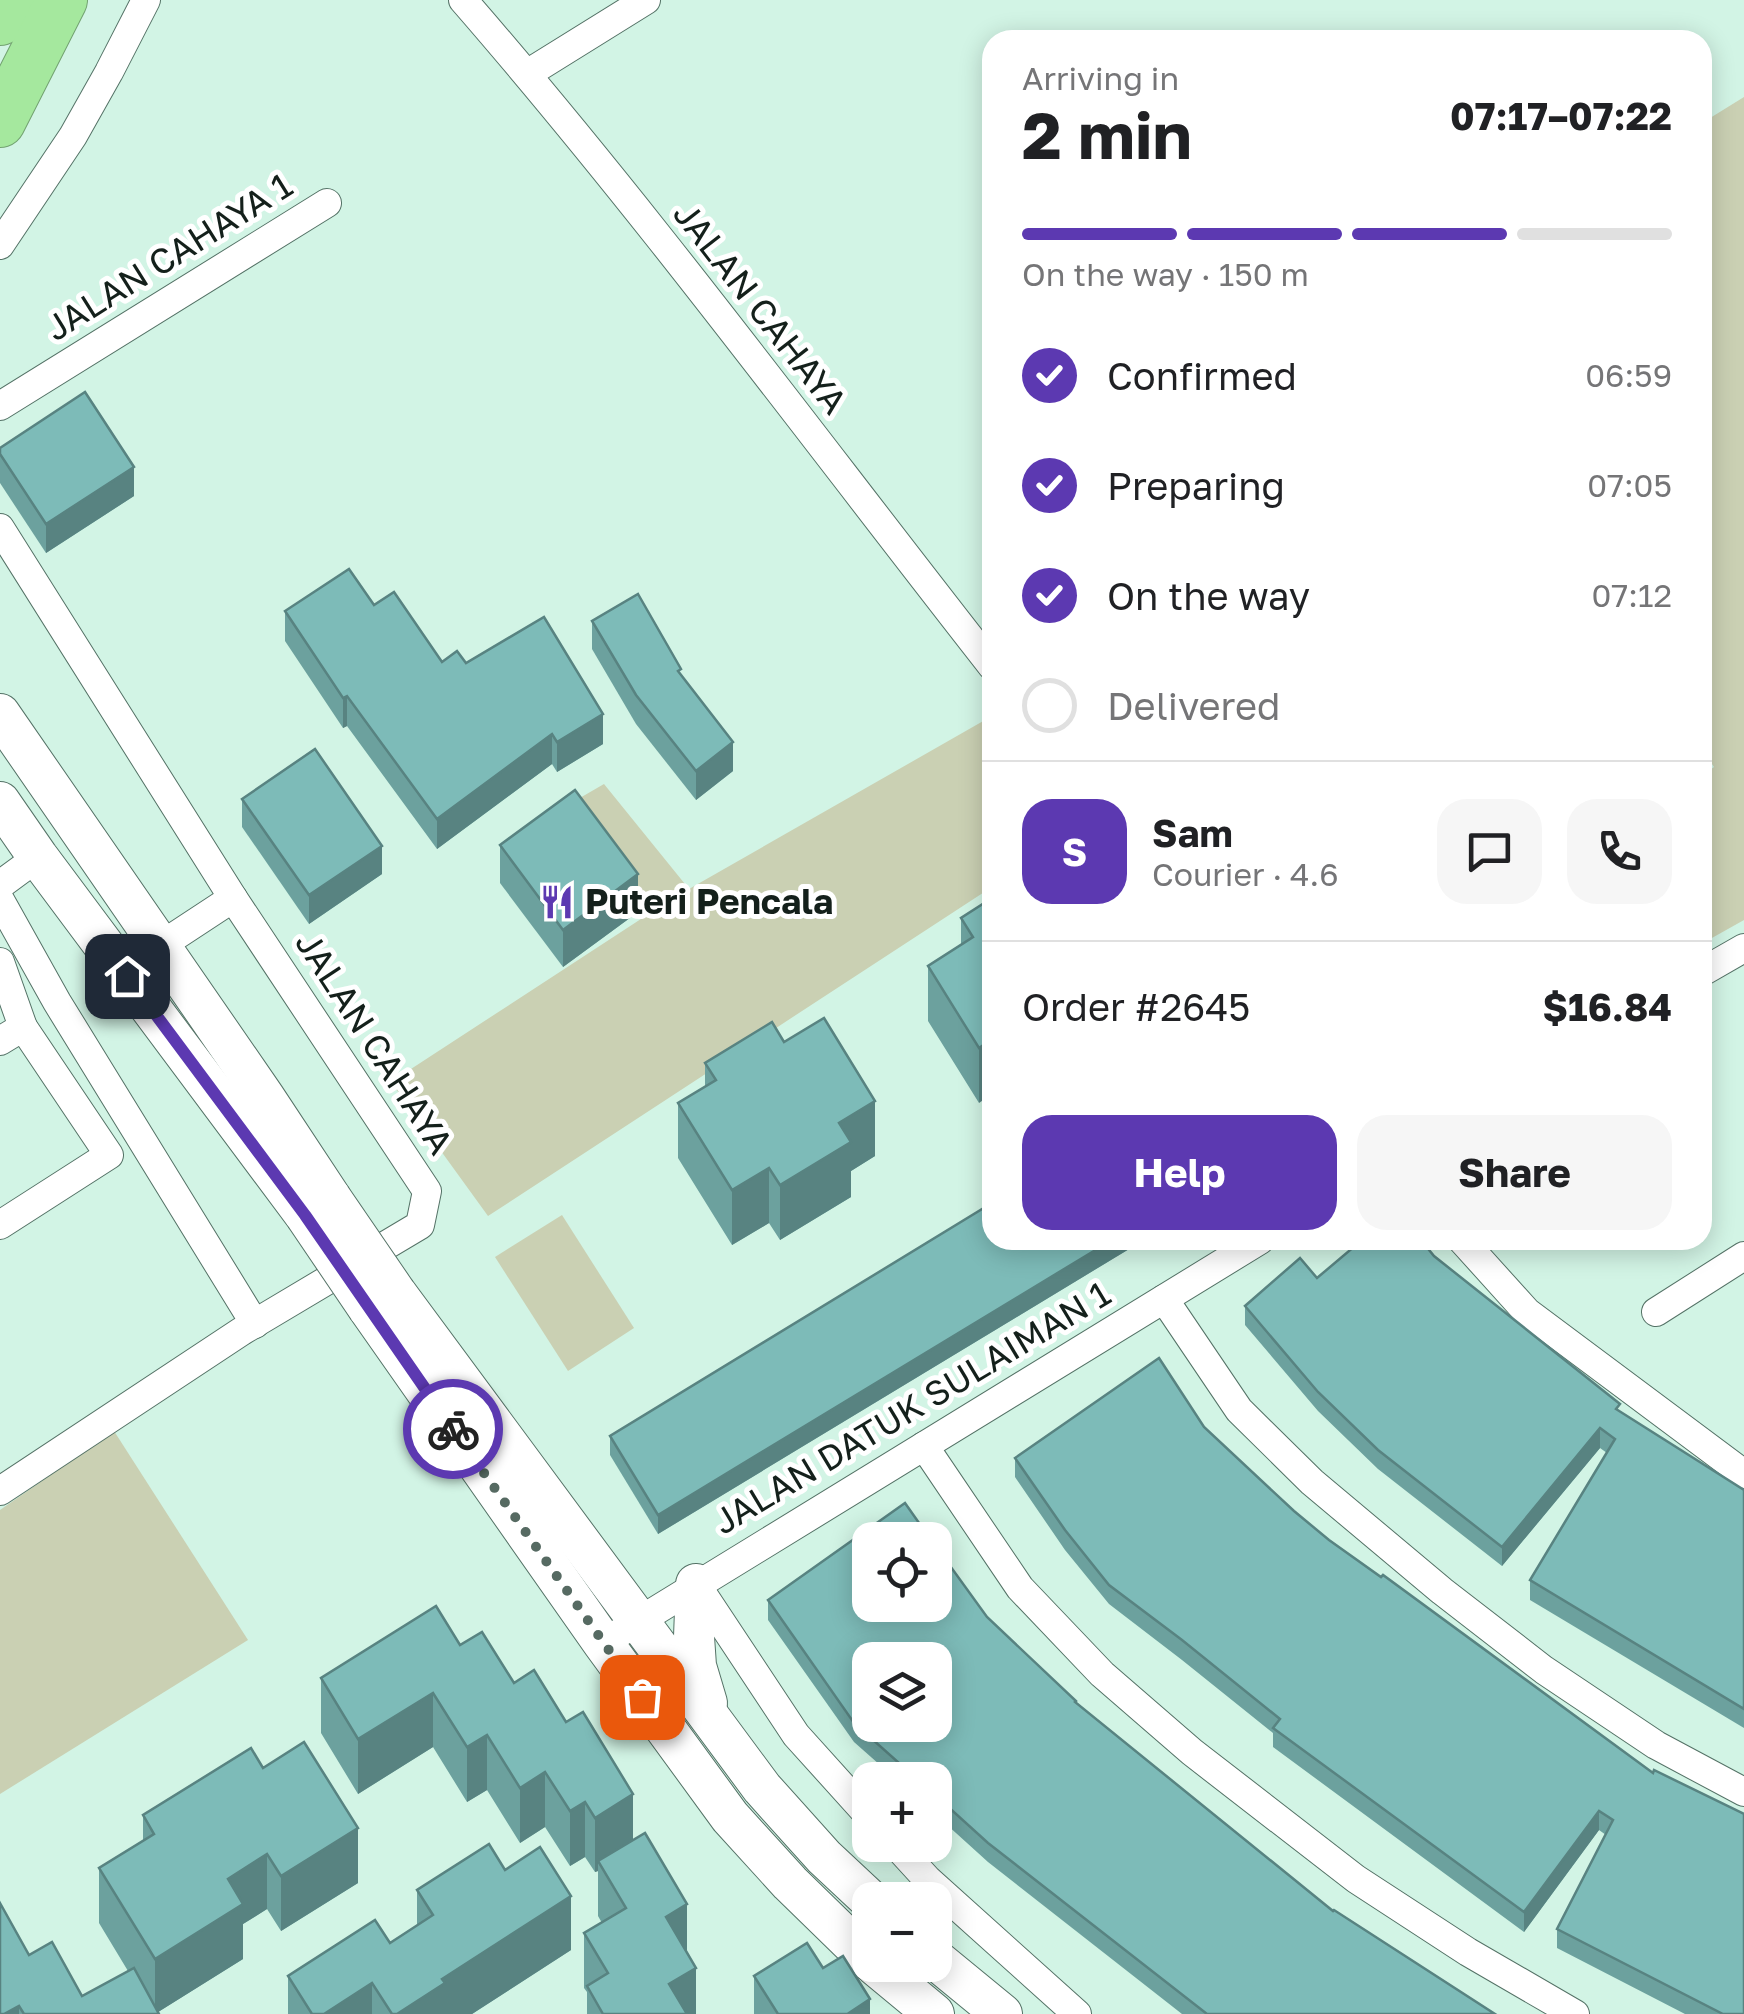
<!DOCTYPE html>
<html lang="en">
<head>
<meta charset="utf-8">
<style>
	body { margin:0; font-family:"Golos Text",sans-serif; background:#f6f6f6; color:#202124; height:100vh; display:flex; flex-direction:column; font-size:38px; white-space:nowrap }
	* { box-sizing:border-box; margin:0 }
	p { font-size:32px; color:#757577 }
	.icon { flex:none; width:55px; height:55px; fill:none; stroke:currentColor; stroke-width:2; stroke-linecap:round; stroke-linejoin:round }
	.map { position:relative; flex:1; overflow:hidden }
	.side { position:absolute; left:982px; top:30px; width:730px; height:1220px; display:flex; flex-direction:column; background:#fff; border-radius:30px; box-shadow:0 5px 25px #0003 }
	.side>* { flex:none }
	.buttons { position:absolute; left:852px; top:1522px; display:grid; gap:20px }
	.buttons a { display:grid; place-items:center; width:100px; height:100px; border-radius:20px; background:#fff; box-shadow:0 5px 25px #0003; font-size:50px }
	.pin { position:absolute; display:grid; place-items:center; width:85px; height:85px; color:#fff; margin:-42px; border-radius:20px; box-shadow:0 5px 15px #0006 }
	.courier { position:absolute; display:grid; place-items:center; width:100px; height:100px; margin:-50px; border:8px solid #5c39b1; border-radius:50%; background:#fff; color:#222; box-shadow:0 2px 12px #0007 }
	.headline em { font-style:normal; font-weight:700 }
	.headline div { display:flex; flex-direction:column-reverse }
	.headline { display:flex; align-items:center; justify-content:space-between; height:170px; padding:0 40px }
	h1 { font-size:65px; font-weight:700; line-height:75px }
	.bar { display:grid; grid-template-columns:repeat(4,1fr); gap:15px 10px; align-content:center; height:120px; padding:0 40px }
	.bar i { height:12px; border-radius:8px; background:#e0e0e0 }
	.bar .current { background:#5c39b1 }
	.bar p { grid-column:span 4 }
	.line { display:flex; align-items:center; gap:25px; padding:0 40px; border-top:2px solid #e0e0e0 }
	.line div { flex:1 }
	.round { display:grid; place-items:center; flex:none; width:105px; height:105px; border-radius:30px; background:#f6f6f6 }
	ol { padding:0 40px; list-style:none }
	li { display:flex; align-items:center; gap:30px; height:110px }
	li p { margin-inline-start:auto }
	li .icon { padding:10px; border-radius:50%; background:#5c39b1; color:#fff; stroke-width:4 }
	li:last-child { color:#757577 }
	li i { width:55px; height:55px; border:5px solid #e0e0e0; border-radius:50% }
	.primary-button { display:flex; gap:20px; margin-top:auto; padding:20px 40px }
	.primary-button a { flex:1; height:115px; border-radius:30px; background:#5c39b1; color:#fff; font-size:40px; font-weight:700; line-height:115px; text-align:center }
	.primary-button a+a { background:#f6f6f6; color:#202124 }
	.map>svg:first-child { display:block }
</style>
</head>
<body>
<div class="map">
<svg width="1744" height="2014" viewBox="0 0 1744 2014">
	<rect width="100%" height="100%" fill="#d2f4e5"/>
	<g fill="#cad0b3">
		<polygon points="1744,97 1744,920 1703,943 1703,775 1714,767 1702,749 1702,123"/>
		<polygon points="992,716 992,887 488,1216 391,1082 644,917 566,806 604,784 689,889"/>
		<polygon points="562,1215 634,1328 568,1371 495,1257"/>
		<polygon points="114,1431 248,1640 0,1794 0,1510"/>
	</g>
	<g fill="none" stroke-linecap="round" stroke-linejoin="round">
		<g stroke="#547266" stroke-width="30">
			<g id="minor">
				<path d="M463 0C649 214 817 443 992 666"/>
				<polyline points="527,74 646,0"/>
				<polyline points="0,245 73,136 109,72 146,0"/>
				<polyline points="0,406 327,203"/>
				<polyline points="0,528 233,898 427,1191 420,1225 242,1331 0,1491"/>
				<polyline points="0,885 38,857"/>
				<polyline points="0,900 57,1002 255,1324"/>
				<polyline points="160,946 233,898"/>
				<polyline points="0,962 23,1027 0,1041"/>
				<polyline points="1702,972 1744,948"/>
				<polyline points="0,1225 109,1155 23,1027"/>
				<polyline points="1462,1240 1527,1312 1744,1474"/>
				<polyline points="1164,1299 1239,1410 1312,1482 1442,1591 1544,1670 1656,1745 1744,1792"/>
				<polyline points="1656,1312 1744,1256"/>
				<polyline points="924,1446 1020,1588 1102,1674 1192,1752 1356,1879 1468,1952 1575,2014"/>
				<polyline points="696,1584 796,1735 870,1817"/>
				<polyline points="603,1643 1260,1240"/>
				<polyline points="896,1845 928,1880 1077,2014"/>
			</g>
		</g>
		<g stroke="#547266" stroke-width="42">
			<g id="secondary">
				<polyline points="0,714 265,1098 331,1198"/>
				<polyline points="0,802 38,857 305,1215"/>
				<polyline points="396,1293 762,1788 824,1857 870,1900"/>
				<polyline points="368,1308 603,1643 730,1817 790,1883 870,1961"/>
				<polyline points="696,1584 694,1637 696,1666 707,1703"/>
				<polyline points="935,1959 1002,2014"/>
				<polyline points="875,1965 934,2014"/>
			</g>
		</g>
		<g stroke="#72a270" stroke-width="52">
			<g id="motorway">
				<polyline points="0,20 10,0"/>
				<polyline points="0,122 62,0"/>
			</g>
		</g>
		<use href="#minor" stroke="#fff" stroke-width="28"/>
		<use href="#secondary" stroke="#fff" stroke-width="40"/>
		<use href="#motorway" stroke="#a5e89e" stroke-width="50"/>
		<g stroke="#547266" stroke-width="42" stroke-linecap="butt">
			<g id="secondary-bridge">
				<polyline points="331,1198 396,1293"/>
				<polyline points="305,1215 368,1308"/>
			</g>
		</g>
		<use href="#secondary-bridge" stroke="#fff" stroke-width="40"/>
	</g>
	<g fill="#6ca19e">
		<polygon points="0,448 134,496 46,553 0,483"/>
		<polygon points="374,605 442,662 466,663 603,744 557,772 552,764 437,849 347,726 343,728 285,641 285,611"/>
		<polygon points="592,621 681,676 733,771 696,800 636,724 592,649"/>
		<polygon points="242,799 382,874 309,924 242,827"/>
		<polygon points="500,845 638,912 563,967 500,883"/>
		<polygon points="992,898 979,1103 928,1021 928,966 961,945 961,918"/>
		<polygon points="784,1042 875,1156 851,1171 851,1197 780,1240 769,1223 732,1245 678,1158 678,1103 705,1087 705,1063"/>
		<polygon points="992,1240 1144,1240 658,1534 610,1455 610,1436"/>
		<polygon points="1434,1256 1620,1412 1744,1490 1744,1728 1530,1600 1530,1580 1607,1453 1600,1448 1502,1566 1378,1469 1318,1411 1245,1325 1245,1306 1317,1278"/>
		<polygon points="1204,1427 1294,1511 1329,1540 1653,1773 1744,2014 1685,2014 1557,1948 1557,1929 1606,1835 1599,1830 1524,1932 1273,1747 1273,1733 1182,1660 1109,1604 1065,1550 1015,1477 1015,1458"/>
		<polygon points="768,1600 987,1617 1076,1703 1333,1911 1495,2014 1182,2014 988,1862 935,1814 935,1780 897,1780 854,1742 768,1620"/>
		<polygon points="321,1678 514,1683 633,1840 687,1953 696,2014 587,2014 587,1992 584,1988 584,1933 602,1923 598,1916 598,1871 595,1872 585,1857 570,1866 545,1827 520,1843 487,1790 467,1802 433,1747 358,1794 321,1733"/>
		<polygon points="263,1768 358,1883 281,1931 267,1909 243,1924 243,1959 158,2012 159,2014 0,2014 29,1955 82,1996 128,1971 99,1923 99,1868 143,1841 143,1815"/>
		<polygon points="505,1870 571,1950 472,2014 288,2014 288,1976 390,1943 417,1926 417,1890"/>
		<polygon points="823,1968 870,2014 754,2014 754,1976"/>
	</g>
	<g fill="#588381">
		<polygon points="134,467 134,496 46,553 46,524"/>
		<polygon points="347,696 347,726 343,728 343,698"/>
		<polygon points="603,714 603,744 557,772 557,742"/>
		<polygon points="552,734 552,764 437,849 437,819"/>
		<polygon points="733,742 733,771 696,800 696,771"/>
		<polygon points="382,846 382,874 309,924 309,895"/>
		<polygon points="638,874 638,912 563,967 563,930"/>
		<polygon points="992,1039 992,1094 979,1103 979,1048"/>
		<polygon points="875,1101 875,1156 851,1171 851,1197 780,1240 780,1185 839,1123"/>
		<polygon points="769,1168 769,1223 732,1245 732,1190"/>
		<polygon points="1112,1240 1144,1240 658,1534 658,1515"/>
		<polygon points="1600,1428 1600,1448 1502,1566 1502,1547"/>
		<polygon points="433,1693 433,1747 358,1794 358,1739"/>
		<polygon points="487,1735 487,1790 467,1802 467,1747"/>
		<polygon points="545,1772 545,1827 520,1843 520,1788"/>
		<polygon points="633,1794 633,1849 598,1861 598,1871 595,1872 595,1818"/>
		<polygon points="585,1802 585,1857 570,1866 570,1811"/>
		<polygon points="1599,1811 1599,1830 1524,1932 1524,1912"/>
		<polygon points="358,1828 358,1883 281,1931 281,1876"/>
		<polygon points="267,1854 267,1909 243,1924 243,1959 155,2014 155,1959 228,1879"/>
		<polygon points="571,1896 571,1950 472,2014 397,2014 442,1979"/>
		<polygon points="687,1904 687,1959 666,1917"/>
		<polygon points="696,1968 696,2014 669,2014 669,1984"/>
		<polygon points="372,1983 372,2014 324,2014"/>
		<polygon points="870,1999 870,2014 849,2014 849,2013"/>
		<polygon points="19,2006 19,2014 4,2014"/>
	</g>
	<g fill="#7dbbb8" stroke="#588381" stroke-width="2.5" fill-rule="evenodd">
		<polygon points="85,392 134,467 46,524 0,454 0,448"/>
		<polygon points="349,569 374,605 394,592 442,662 457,651 466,663 544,617 603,714 557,742 552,734 437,819 347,696 343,698 285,611"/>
		<polygon points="638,594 681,669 678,671 733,742 696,771 636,695 592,621"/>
		<polygon points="315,749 382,846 309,895 242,799"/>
		<polygon points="575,790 638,874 563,930 500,845"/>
		<polygon points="992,898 992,1039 979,1048 928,966 973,937 961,918"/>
		<polygon points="824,1018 875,1101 839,1123 851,1142 780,1185 769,1168 732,1190 678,1103 716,1080 705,1063 772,1022 784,1042"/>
		<polygon points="992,1203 992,1240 1112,1240 658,1515 610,1436"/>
		<polygon points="1362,1240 1421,1240 1434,1256 1620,1404 1616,1409 1744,1490 1744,1709 1530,1580 1615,1439 1600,1428 1502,1547 1378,1450 1318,1392 1245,1306 1300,1258 1317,1278"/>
		<polygon points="1159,1358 1204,1427 1294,1511 1329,1540 1381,1577 1383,1575 1653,1773 1654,1770 1744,1814 1744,2014 1723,2014 1557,1929 1613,1820 1599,1811 1524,1912 1273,1728 1280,1719 1182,1640 1109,1585 1065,1530 1015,1458"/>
		<path d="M905 1503 931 1540H870V1605H935V1545L987 1617 1076 1701 1075 1702 1333 1911 1334 1910 1495 2014H1207L988 1843 935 1795V1780H918L854 1723 768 1600ZM870 1660H935V1725H870Z"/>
		<polygon points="436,1606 460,1645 482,1632 514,1683 534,1670 566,1722 583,1712 633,1794 595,1818 585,1802 570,1811 545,1772 520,1788 487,1735 467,1747 433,1693 358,1739 321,1678"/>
		<polygon points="304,1742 358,1828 281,1876 267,1854 228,1879 243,1904 155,1959 99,1868 154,1834 143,1815 251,1748 263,1768"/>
		<polygon points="645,1833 687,1904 666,1917 696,1968 669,1984 687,2014 603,2014 587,1986 608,1973 584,1933 626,1908 598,1861"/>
		<polygon points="489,1844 505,1870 540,1847 571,1896 442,1979 445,1983 397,2014 392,2014 372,1983 324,2014 312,2014 288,1976 375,1920 390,1943 433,1915 417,1890"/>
		<polygon points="0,1903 29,1955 52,1942 82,1996 134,1968 159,2014 24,2014 19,2006 4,2014 0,2014"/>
		<polygon points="807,1943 823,1968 843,1956 870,1999 849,2013 850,2014 778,2014 754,1976"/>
	</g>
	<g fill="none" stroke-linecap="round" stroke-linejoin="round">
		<polyline stroke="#566a62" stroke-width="10" stroke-dasharray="0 18" points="453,1429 642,1697"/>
		<polyline stroke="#5c39b1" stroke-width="12" points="127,976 305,1215 453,1429"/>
	</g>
	<defs>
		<g id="restaurant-bare" transform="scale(2.7)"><path d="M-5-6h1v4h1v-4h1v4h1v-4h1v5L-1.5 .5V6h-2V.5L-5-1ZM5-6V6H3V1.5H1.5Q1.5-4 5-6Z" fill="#5c39b1" stroke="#fff" stroke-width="2.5" paint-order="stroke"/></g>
	</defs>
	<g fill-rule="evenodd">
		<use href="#restaurant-bare" x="557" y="902"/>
	</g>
	<g text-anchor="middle" stroke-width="10" stroke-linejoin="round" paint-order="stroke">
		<g font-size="35" fill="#14201b" stroke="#fff">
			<text transform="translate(169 257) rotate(-32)" y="12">JALAN CAHAYA 1</text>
			<text transform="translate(760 308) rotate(52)" y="12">JALAN CAHAYA</text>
			<text transform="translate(374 1043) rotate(57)" y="12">JALAN CAHAYA</text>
			<text transform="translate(912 1408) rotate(-31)" y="12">JALAN DATUK SULAIMAN 1</text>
		</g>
		<g font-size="35" font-weight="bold" fill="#14201b" stroke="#fff" text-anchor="start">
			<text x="585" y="914">Puteri Pencala</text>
		</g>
	</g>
</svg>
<div class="buttons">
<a><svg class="icon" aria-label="locate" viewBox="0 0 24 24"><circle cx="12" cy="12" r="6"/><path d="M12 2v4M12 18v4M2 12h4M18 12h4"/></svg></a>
<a><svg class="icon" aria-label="layers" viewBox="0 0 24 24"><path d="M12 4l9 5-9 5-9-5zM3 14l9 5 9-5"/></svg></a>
<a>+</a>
<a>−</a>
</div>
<div class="pin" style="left:642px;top:1697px;background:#ea580c"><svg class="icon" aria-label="bag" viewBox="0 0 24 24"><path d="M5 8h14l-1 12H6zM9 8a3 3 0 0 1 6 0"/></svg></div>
<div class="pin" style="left:127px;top:976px;background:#1f2937"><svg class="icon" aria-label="home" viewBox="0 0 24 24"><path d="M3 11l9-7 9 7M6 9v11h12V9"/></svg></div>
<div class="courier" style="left:453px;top:1429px"><svg class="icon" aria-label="bike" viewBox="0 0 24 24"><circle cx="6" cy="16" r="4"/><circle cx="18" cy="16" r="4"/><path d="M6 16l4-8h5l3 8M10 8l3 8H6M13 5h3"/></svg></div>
<section class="side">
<div class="headline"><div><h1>2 min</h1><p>Arriving in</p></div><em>07:17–07:22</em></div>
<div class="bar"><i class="current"></i><i class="current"></i><i class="current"></i><i></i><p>On the way · 150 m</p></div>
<ol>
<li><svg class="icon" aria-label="check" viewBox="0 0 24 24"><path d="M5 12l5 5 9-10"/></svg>Confirmed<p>06:59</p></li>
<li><svg class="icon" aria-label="check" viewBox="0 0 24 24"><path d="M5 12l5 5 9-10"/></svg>Preparing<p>07:05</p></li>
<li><svg class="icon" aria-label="check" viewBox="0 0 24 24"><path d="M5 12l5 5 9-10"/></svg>On the way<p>07:12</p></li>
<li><i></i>Delivered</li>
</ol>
<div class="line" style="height:180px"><b class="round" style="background:#5c39b1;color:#fff">S</b><div><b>Sam</b><p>Courier · 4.6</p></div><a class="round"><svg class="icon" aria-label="chat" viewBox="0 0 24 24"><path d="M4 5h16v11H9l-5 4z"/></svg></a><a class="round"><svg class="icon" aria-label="phone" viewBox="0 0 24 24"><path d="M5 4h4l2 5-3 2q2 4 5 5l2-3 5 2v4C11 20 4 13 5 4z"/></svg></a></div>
<div class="line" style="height:130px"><div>Order #2645</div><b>$16.84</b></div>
<div class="primary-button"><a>Help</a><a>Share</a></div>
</section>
</div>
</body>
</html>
